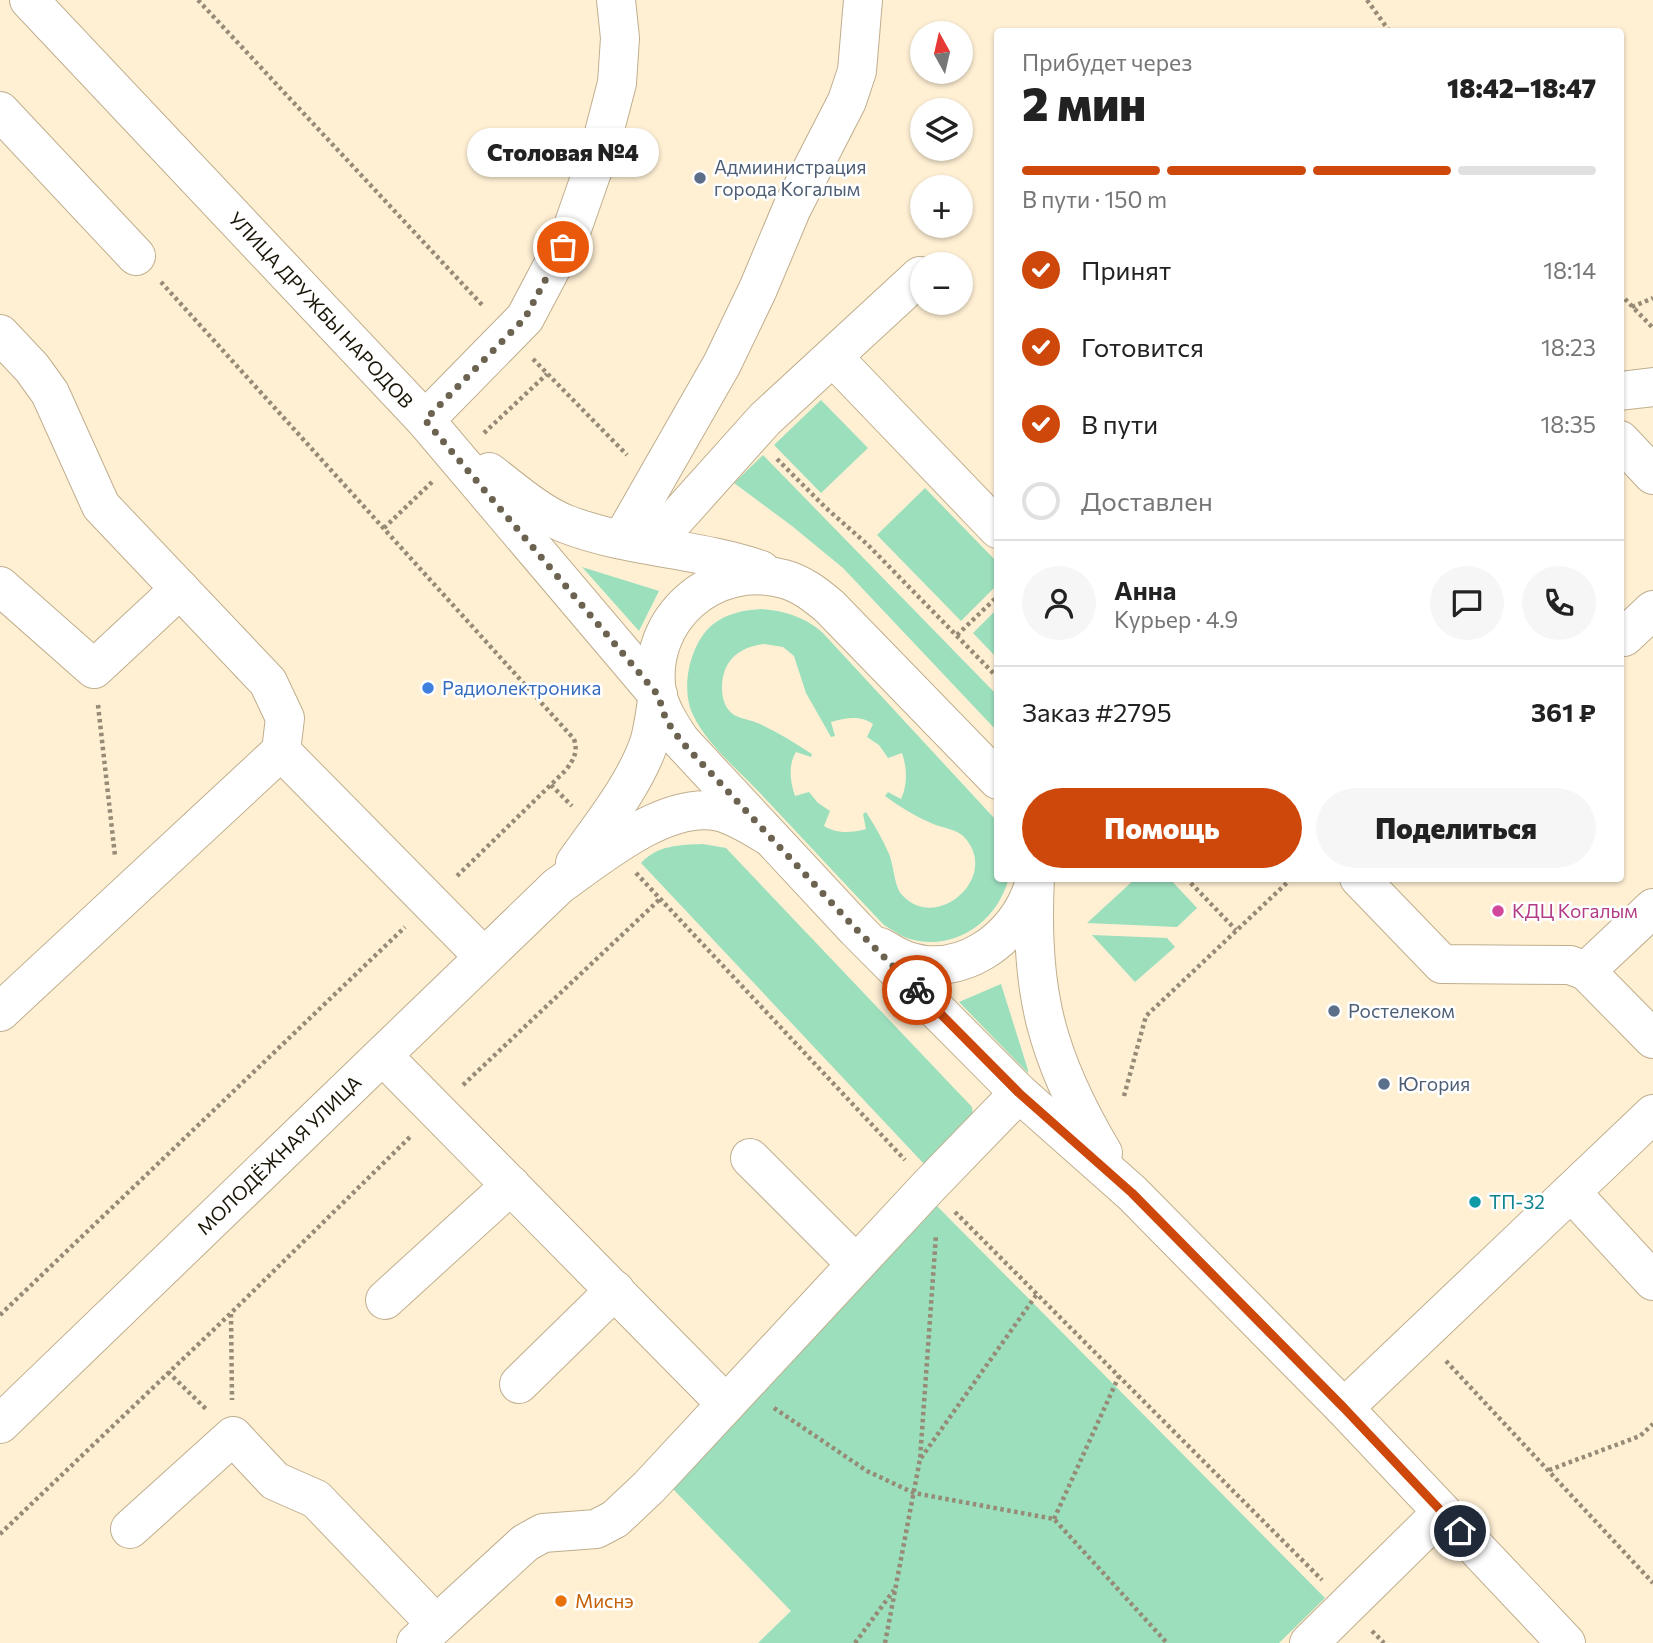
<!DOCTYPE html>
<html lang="ru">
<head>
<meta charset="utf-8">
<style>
	body { margin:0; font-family:Commissioner,sans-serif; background:#f6f6f6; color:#222; height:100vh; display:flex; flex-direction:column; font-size:26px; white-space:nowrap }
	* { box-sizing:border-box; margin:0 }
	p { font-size:23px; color:#767676 }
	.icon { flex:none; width:38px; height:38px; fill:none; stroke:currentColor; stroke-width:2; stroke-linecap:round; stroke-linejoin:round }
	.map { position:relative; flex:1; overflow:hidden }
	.panel { position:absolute; left:994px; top:28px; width:630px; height:854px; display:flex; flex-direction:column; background:#fff; border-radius:7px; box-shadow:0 2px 5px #0004 }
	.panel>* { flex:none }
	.needle { width:46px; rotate:352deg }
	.buttons { position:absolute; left:910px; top:21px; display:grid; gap:14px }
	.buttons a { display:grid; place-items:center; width:63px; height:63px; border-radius:50%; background:#fff; box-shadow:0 2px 5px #0004; font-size:35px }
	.pin { position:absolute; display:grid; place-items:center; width:60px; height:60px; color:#fff; margin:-30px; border:4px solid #fff; border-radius:50%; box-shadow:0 2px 7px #0007 }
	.courier { position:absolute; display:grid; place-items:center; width:70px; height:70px; margin:-35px; border:5px solid #ce480c; border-radius:50%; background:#fff; color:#222; box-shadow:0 2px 9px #0007 }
	.bubble { position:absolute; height:49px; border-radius:24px; background:#fff; box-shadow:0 2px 5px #0004; font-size:23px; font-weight:800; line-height:49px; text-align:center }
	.headline em { font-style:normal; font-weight:800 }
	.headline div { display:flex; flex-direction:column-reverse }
	.headline { display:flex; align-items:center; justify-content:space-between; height:119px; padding:0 28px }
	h1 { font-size:46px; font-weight:800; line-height:52px }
	.bar { display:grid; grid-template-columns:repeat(4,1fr); gap:10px 7px; align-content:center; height:84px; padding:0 28px }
	.bar i { height:9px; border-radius:5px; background:#e0e0e0 }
	.bar .active { background:#ce480c }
	.bar p { grid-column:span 4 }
	.line { display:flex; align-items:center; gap:18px; padding:0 28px; border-top:2px solid #e0e0e0 }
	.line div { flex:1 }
	.round { display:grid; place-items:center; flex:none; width:74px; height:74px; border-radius:37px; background:#f6f6f6 }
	ol { padding:0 28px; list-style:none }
	li { display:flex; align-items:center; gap:21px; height:77px }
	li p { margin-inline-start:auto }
	li .icon { padding:7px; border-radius:50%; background:#ce480c; color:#fff; stroke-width:4 }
	li:last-child { color:#767676 }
	li i { width:38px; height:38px; border:4px solid #e0e0e0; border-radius:50% }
	.primary-button { display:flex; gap:14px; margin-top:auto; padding:14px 28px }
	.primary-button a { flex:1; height:80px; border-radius:42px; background:#ce480c; color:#fff; font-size:28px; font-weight:800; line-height:80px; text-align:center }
	.primary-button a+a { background:#f6f6f6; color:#222 }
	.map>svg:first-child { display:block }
</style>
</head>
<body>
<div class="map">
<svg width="1653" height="1643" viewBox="0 0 1653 1643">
	<rect width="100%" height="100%" fill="#fff0d4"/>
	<g fill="#9bdfbd" fill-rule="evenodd">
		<polygon points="821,400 868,448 821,493 774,445"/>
		<polygon points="763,455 997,695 997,731 843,568 792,526 734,483"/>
		<polygon points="925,488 997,562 997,585 961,621 877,535"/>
		<polygon points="582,567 659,591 639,631"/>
		<path d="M762 609C786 611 804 617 822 632L995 819 998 824V878L1008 879V881C996 921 957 950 914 940 903 938 894 931 884 925 842 881 801 836 759 792 737 769 707 744 693 715 680 688 690 644 712 625 727 613 744 610 762 609ZM764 644 783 647 794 656 806 693 831 737 835 736 831 722C845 718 860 715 873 724L867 737 879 745 888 758 902 753C907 768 908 784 901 799L888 792 885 796C900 807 915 816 931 823 941 828 958 829 965 838 1000 877 937 933 902 895 894 886 894 866 889 854 883 840 875 826 866 812L863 814 866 829C852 833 837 834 824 826L830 811 818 803 809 792 795 796C790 781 788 765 796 752L811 757 812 754C795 743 778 732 760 724 752 720 741 719 734 715 720 706 720 683 725 670 732 653 747 646 764 644Z"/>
		<polygon points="997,609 997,658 973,633"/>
		<path d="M703 844 726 848 972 1107 973 1115 924 1164 641 863C658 845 679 845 703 844Z"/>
		<polygon points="1135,879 1170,879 1197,908 1177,927 1087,923"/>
		<polygon points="1092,935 1167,938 1175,947 1135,982"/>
		<polygon points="1001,984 1028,1070 1028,1073 959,1002"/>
		<polygon points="932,1201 1325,1598 1279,1643 758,1643 791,1611 671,1487"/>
	</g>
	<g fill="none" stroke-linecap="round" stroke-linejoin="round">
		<g stroke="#c0ae8d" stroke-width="40">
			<g id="minor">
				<polyline points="0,111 136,256"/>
				<polyline points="0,334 32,368 50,393 101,506 268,682 285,718 281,751 484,957"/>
				<polyline points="833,357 998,529"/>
				<polyline points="1620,391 1653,387"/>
				<polyline points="425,420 525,318 572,229 599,152 617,83 620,38 616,0"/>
				<polyline points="1620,440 1653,475"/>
				<polyline points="622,539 722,364 758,289 792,208 847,101 857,71 863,0"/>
				<polyline points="652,545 765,419 920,276"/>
				<polyline points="0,586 94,669 180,589"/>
				<polyline points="1624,637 1653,610"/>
				<path d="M575 863C601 826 634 786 649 743 654 727 655 711 658 695"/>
				<polyline points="1359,878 1442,964 1570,965 1586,971 1653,908"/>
				<polyline points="1586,971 1653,1039"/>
				<polyline points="0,1012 281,751"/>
				<polyline points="383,1056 726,1404"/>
				<polyline points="750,1158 856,1264"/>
				<polyline points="1571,1192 1653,1281"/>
				<polyline points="385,1300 511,1185"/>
				<polyline points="519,1384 615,1290"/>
				<polyline points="1344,1408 1653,1114"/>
				<path d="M0 1424 558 886C599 857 667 799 720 812 738 817 753 827 768 836"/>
				<polyline points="130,1529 233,1436 275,1481 316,1499 436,1624"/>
				<polyline points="416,1643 525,1543 543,1533 596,1529 615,1519 649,1487 929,1186 1019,1093"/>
				<polyline points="1309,1643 1442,1512"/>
			</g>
		</g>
		<g stroke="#c0ae8d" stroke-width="40">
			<g id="major">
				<polyline points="29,0 425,420 658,695"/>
				<path d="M489 472C513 490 538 513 566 524 628 548 697 548 761 570"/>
				<path d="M998 780 830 607C816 595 802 584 784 579 713 560 645 619 657 693 661 711 671 726 681 741L856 929 1019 1093 1132 1193 1344 1408 1566 1643"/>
				<path d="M1035 878C1029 990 1046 1057 1103 1153"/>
				<path d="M880 947C888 951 896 957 905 960 960 980 1017 939 1033 887"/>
			</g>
		</g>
		<g stroke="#968b76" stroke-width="4.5" stroke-dasharray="3.5 3.5" stroke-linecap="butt">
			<polyline points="198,0 484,307"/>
			<polyline points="1367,0 1390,32"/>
			<path d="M161 282 574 739C578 752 574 759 566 770L456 877"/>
			<polyline points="1625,299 1653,328"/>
			<polyline points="1632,307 1653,298"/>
			<polyline points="533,359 627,455"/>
			<polyline points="484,433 547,374"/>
			<polyline points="777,459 826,508 868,545 998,678"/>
			<polyline points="384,528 432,482"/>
			<polyline points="957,635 998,596"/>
			<polyline points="98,705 115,856"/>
			<polyline points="551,785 572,806"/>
			<polyline points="636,873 905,1160"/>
			<polyline points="1186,878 1236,930"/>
			<polyline points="463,1085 660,899"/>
			<polyline points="1124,1096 1146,1016 1292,878"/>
			<polyline points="955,1212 1322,1580"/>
			<polyline points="231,1314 232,1400"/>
			<polyline points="0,1315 405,927"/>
			<polyline points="1446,1361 1653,1583"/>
			<polyline points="168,1372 207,1410"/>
			<polyline points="774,1408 867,1471 914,1493 1054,1519 1167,1643"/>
			<polyline points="921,1458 1037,1294"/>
			<polyline points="1549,1470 1640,1436 1653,1424"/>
			<polyline points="1054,1519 1119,1376"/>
			<polyline points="0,1534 231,1313 412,1135"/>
			<polyline points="1372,1631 1384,1643"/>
			<polyline points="855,1643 894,1590"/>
			<polyline points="885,1643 920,1459 936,1235"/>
		</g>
		<use href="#minor" stroke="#fff" stroke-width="38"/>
		<use href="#major" stroke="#fff" stroke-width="38"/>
	</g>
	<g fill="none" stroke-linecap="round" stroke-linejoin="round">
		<polyline stroke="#6b6250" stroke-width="7" stroke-dasharray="0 12.6" points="563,247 525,318 425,420 658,695 666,720 681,741 856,929 917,990"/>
		<polyline stroke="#ce480c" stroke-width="9" points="917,990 1019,1093 1132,1193 1344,1408 1460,1531"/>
	</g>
	<g fill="#5c6f8a" stroke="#fff" stroke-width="2.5">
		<circle cx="700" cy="178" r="7"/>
		<circle cx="1334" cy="1011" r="7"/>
		<circle cx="1384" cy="1084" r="7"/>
	</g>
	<circle fill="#3f7fe0" stroke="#fff" stroke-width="2.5" cx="428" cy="688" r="7"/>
	<circle fill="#d1479c" stroke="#fff" stroke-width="2.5" cx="1498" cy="911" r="7"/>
	<circle fill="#0f9aa8" stroke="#fff" stroke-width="2.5" cx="1475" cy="1202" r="7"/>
	<circle fill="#e8710a" stroke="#fff" stroke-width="2.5" cx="561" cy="1601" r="7"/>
	<g text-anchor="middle" stroke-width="5" stroke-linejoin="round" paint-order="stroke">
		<g font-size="19" fill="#4e5e75" stroke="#fff" text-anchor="start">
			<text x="714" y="174">Адмиинистрация<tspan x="714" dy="22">города Когалым</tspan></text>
			<text x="1348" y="1018">Ростелеком</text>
			<text x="1398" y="1091">Югория</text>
		</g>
		<g font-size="19" fill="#1c1609" stroke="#fff">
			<text transform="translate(321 310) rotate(47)" y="7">УЛИЦА ДРУЖБЫ НАРОДОВ</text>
			<text transform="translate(279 1155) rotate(-44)" y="7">МОЛОДЁЖНАЯ УЛИЦА</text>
		</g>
		<g font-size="19" fill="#366cbe" stroke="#fff" text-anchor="start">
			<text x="442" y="695">Радиолектроника</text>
		</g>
		<g font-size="19" fill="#b23c85" stroke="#fff" text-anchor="start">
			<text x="1512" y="918">КДЦ Когалым</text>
		</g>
		<g font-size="19" fill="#0d838f" stroke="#fff" text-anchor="start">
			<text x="1489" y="1209">ТП-32</text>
		</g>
		<g font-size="19" fill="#c56008" stroke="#fff" text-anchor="start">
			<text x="575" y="1608">Миснэ</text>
		</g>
	</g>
</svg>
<div class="buttons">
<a><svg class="needle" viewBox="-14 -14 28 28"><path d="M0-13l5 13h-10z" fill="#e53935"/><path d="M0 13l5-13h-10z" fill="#767676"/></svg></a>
<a><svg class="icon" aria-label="layers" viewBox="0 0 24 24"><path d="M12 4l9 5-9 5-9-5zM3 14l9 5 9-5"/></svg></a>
<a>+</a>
<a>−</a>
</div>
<div class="pin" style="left:563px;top:247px;background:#ea580c"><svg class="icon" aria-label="bag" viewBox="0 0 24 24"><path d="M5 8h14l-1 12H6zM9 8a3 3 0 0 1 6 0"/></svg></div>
<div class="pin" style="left:1460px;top:1531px;background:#1f2937"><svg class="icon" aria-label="home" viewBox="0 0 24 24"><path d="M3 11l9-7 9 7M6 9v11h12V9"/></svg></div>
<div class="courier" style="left:917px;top:990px"><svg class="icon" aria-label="bike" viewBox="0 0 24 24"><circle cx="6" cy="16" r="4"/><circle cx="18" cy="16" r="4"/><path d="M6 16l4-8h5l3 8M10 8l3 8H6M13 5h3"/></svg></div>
<div class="bubble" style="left:467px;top:128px;width:192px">Столовая №4</div>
<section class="panel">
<div class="headline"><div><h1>2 мин</h1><p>Прибудет через</p></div><em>18:42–18:47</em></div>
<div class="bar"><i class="active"></i><i class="active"></i><i class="active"></i><i></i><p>В пути · 150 m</p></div>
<ol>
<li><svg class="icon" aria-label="check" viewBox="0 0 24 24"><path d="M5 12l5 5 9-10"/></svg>Принят<p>18:14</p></li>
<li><svg class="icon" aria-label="check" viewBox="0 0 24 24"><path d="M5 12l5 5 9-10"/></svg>Готовится<p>18:23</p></li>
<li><svg class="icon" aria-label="check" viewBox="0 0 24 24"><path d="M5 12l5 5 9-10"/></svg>В пути<p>18:35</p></li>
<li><i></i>Доставлен</li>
</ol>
<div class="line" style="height:126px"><a class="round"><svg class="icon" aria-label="person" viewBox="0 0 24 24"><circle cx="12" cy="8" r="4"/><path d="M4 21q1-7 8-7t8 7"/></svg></a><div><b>Анна</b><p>Курьер · 4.9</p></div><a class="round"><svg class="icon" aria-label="chat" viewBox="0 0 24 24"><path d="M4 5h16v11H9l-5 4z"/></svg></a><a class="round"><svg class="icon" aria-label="phone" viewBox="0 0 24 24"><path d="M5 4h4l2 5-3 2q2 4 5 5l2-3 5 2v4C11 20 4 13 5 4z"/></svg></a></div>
<div class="line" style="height:91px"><div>Заказ #2795</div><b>361 ₽</b></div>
<div class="primary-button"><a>Помощь</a><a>Поделиться</a></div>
</section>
</div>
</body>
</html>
